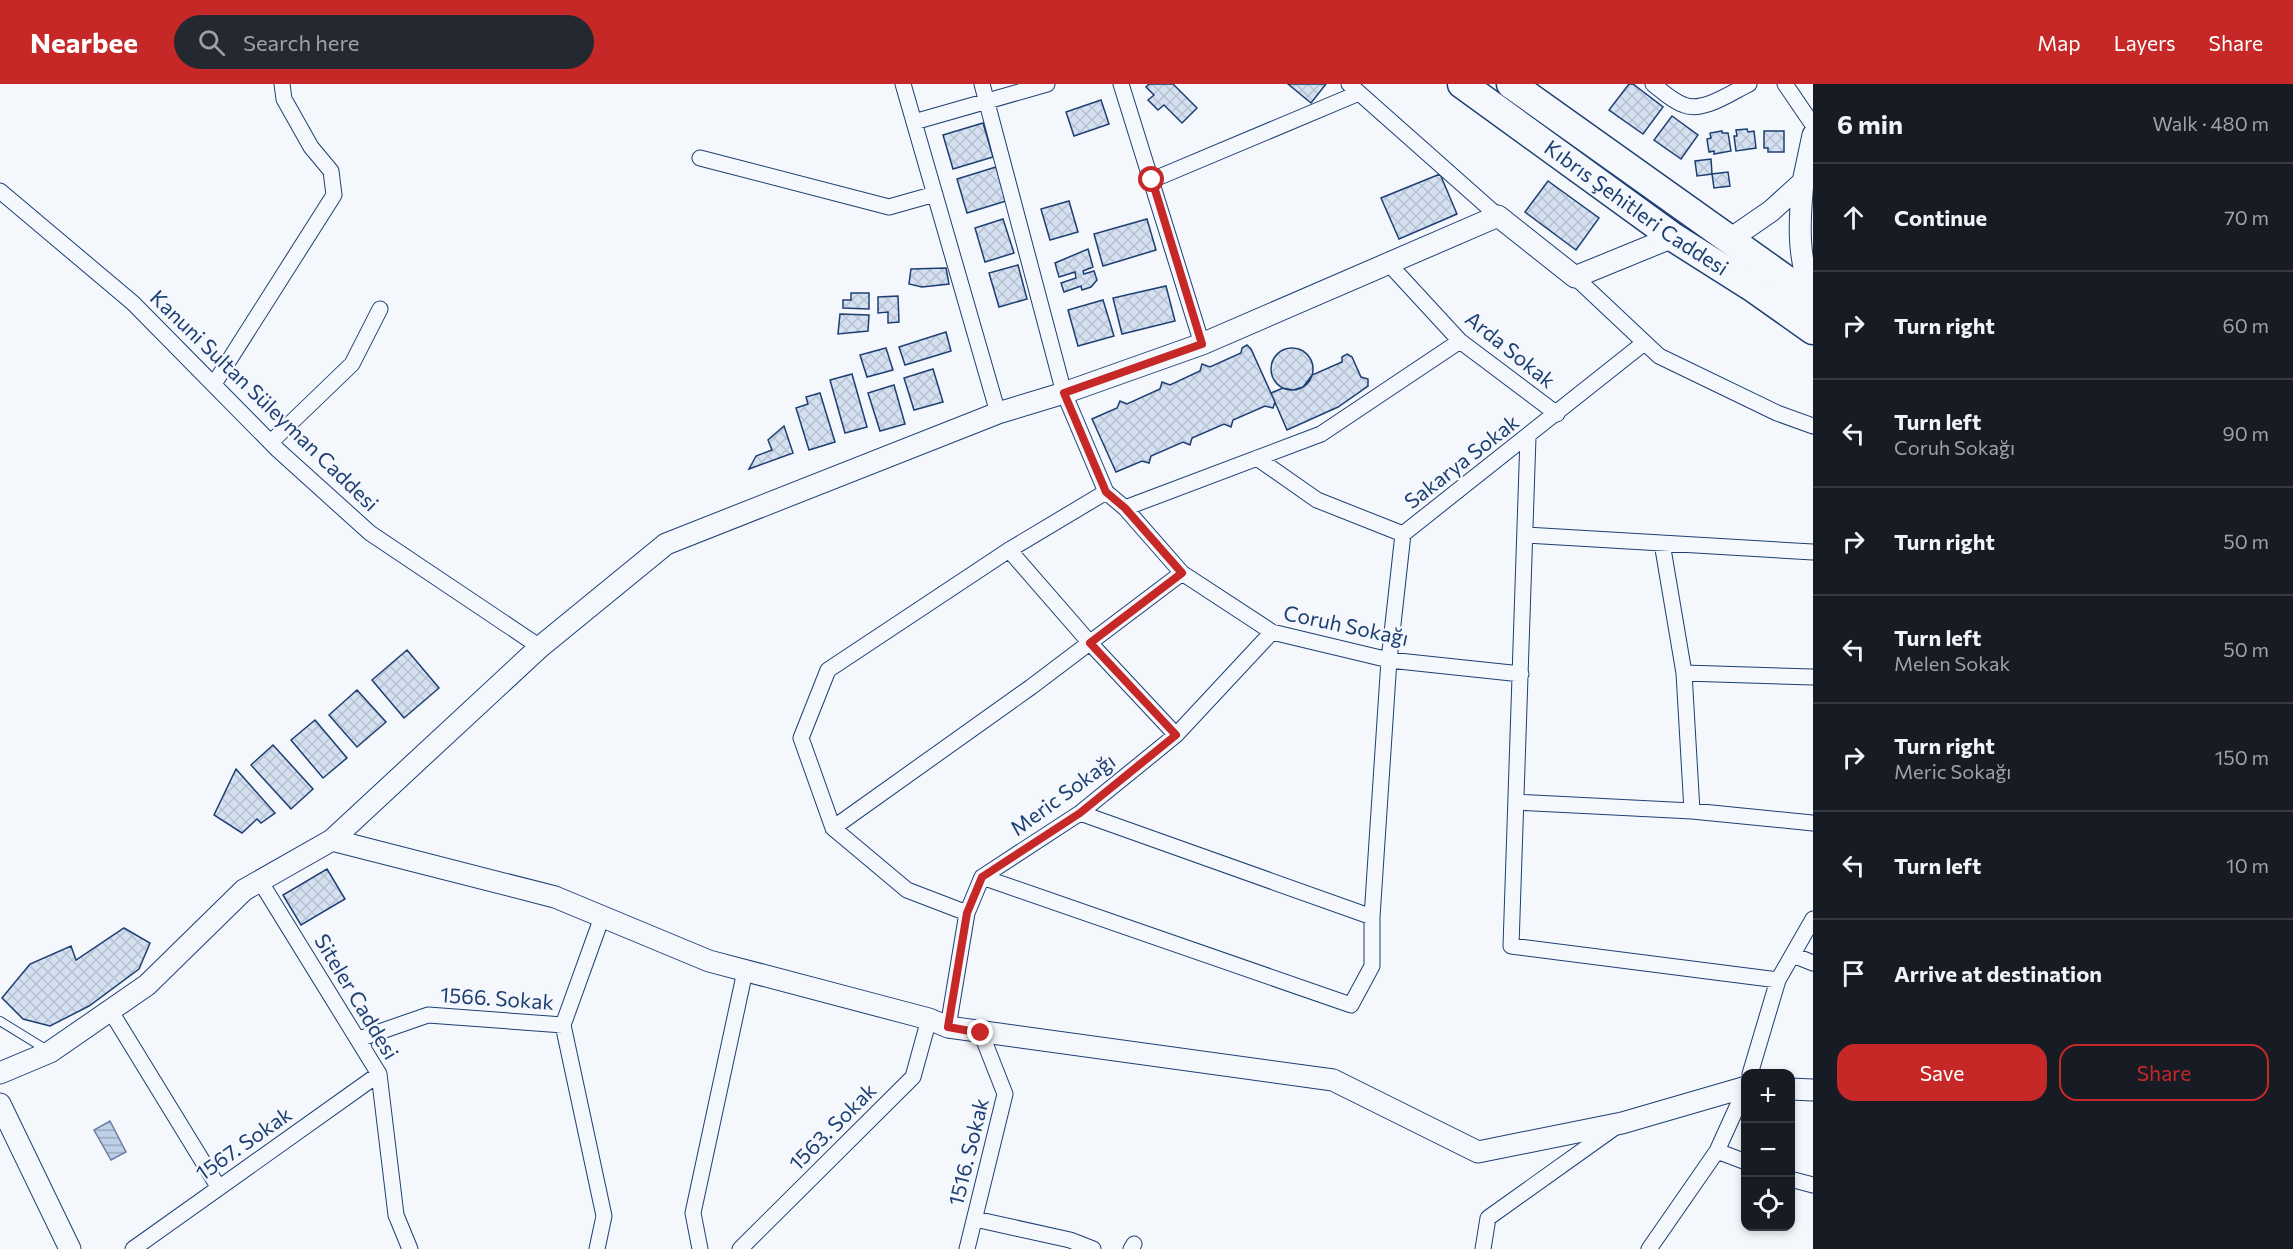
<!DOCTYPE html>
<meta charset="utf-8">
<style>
body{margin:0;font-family:Commissioner,sans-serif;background:#242831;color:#f1f3f6}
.controls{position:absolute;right:18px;bottom:18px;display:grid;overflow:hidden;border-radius:12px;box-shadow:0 3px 9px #0003}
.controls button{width:54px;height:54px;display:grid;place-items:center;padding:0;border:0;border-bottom:2px solid #363941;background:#171b24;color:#f1f3f6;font:30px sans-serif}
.stop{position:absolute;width:18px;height:18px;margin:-14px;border:4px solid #c62828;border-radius:50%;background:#fff}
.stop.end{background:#c62828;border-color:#fff;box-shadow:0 2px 6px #0008}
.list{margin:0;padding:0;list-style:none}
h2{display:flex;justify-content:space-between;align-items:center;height:78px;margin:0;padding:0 24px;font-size:26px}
h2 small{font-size:20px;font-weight:400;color:#9ea1a6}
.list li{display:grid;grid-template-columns:39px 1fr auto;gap:18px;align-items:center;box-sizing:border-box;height:108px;padding:0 24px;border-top:2px solid #363941}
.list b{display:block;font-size:22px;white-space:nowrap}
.list p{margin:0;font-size:20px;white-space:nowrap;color:#9ea1a6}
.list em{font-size:20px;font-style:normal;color:#9ea1a6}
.actions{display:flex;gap:12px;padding:18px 24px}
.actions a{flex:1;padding:14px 0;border:2px solid #c62828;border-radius:18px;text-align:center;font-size:21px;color:#c62828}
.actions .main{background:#c62828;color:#fff}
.icon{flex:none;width:33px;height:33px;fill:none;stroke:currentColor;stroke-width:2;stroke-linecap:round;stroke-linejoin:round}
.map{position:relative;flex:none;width:1813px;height:1165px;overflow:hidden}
header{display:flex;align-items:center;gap:36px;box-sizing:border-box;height:84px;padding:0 30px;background:#c62828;color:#fff}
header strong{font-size:28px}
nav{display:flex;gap:33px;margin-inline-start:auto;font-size:21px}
.search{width:420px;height:54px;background:#242831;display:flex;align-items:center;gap:15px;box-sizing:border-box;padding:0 21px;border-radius:33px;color:#9ea1a6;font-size:22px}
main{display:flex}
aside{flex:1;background:#171b24}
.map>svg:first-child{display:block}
.water{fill:url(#water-rules);stroke:#687fa3;stroke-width:1.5}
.building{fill:url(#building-cross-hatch);stroke:#1d3f73;stroke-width:1.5}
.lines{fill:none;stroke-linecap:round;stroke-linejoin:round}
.lane-casing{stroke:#1d3f73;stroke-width:10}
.street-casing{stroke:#1d3f73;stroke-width:17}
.secondary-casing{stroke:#1d3f73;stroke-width:23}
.highway-casing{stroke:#1d3f73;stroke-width:31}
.lane{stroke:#f4f7fb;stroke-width:8}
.street{stroke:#f4f7fb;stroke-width:15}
.secondary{stroke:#f4f7fb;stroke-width:21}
.highway{stroke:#f4f7fb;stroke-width:28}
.route{stroke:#c62828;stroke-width:8}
.labels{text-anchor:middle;stroke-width:4.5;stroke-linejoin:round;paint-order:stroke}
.street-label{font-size:21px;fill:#1d3f73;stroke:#f4f7fb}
</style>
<header>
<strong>Nearbee</strong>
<div class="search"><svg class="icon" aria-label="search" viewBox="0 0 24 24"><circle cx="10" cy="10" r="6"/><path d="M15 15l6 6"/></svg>Search here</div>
<nav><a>Map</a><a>Layers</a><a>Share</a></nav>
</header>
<main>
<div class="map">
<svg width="1813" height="1165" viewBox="0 0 1813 1165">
<defs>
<pattern id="water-rules" width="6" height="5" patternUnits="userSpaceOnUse" patternTransform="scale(1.5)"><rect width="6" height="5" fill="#bed0e5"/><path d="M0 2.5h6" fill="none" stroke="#9aaabe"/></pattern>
<pattern id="building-cross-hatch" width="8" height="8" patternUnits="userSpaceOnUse" patternTransform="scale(1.5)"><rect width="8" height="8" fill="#d5e0f0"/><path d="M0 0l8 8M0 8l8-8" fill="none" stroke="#b6c1d1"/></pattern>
</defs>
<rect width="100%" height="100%" fill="#f4f7fb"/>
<path class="water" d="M110,1037L126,1068L111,1076L94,1046Z"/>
<path class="building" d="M1149,0H1173L1197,24L1182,39L1164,21L1158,26L1148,16L1154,11L1146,3Z
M1288,0H1326L1311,19Z
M1629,0H1633L1663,23L1643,50L1609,26Z
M1101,16L1109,40L1074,52L1066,28Z
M1672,32L1698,51L1681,75L1654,56Z
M983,39L993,73L953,85L943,51Z
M1747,45L1748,48L1754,47L1756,64L1736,67L1734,52H1737L1736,46Z
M1722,47V49H1728L1731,67L1714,70V67L1709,68L1707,55L1711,54L1710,49Z
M1764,47H1784V68H1768V64H1764Z
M1711,75L1712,90L1697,92L1695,77Z
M996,83L1006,117L967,129L957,95Z
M1728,88L1730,102L1714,104L1712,90Z
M1440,90L1457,130L1399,155L1381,114Z
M1548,97L1599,134L1576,166L1525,128Z
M1069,117L1078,148L1050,156L1041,125Z
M1003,135L1014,169L985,178L975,144Z
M1147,135L1156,166L1103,182L1094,150Z
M1088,165L1093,183L1083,187L1084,190L1094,187L1097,196L1091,203L1082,206L1081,202L1064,208L1061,199L1076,194L1075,188L1059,193L1055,179Z
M1018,181L1027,215L999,223L989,189Z
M946,184L949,200L922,203L909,200L911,185Z
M1166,202L1175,237L1122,250L1113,214Z
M851,209H869V225L843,224V216H851Z
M898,212L899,238L888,239V228L878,229V213Z
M1103,216L1114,252L1078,262L1068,226Z
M840,230L869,231L868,247L838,250Z
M946,248L951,267L905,281L899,263Z
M1247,261L1251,265L1275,318L1273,324L1265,322L1233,336L1231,343L1224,340L1192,354L1190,361L1183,358L1151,372L1149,379L1142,377L1116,388L1092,335L1117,324L1120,317L1127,320L1160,305L1162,298L1170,301L1200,287L1202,280L1210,283L1241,269L1242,264Z
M1271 285a21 21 0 1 1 42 0a21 21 0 1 1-42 0Z
M886,264L893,286L867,293L860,271Z
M1347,270L1352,273L1361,293L1368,295V302L1338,323L1287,346L1271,309L1283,304L1293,306L1303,303L1312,291L1342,278V273Z
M933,285L943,318L914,326L904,294Z
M852,290L867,343L845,349L830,296Z
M894,301L905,340L880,347L868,309Z
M820,309L835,358L809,366L796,324L808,320L806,313Z
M784,342L793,369L749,385L756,372L772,366L768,356Z
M407,566L439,604L404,634L372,596Z
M357,606L386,638L357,663L329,631Z
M315,636L347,674L323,694L291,656Z
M273,661L313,705L291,725L251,681Z
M236,685L275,729L261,739L257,735L242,749L214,731Z
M327,785L345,815L301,841L283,811Z
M124,844L150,859L139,885L89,922L50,942L23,935L2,914L30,880L71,862L76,876Z"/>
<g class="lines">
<defs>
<path id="lane" d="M0,937L47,966"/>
<path id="street" d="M903,0L998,329
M982,0L1064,309L1106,408L1125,424L1182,489L1272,548L1389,576L1521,590
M1121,0L1202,260
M1349,0L1498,132
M1653,0C1662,7 1672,17 1684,21C1703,29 1732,8 1749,0
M1785,0L1813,41
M914,38L1047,0
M700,74L889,123L935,110
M1152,96L1359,9
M0,107L133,219L278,366L370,449L540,563
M1389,180L1460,257L1557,330
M1575,193L1659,272L1777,329L1813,342
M214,300L334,111L331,87L311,63L284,15L282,0
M1528,353L1511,862L1778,896
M271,358L352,280L380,225
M1257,374L1317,416L1403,450
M1125,424L1321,350L1460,257
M1526,451L1813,468
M1662,459L1684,589L1813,593
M1009,466L1090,559L1176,651
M1516,718L1692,727L1684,589
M1692,727L1813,739
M1080,729L1372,833
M833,744L1031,603L1182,489
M982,793L1351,921L1372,882V833L1389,576L1403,450L1644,259
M260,797L379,990L396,1131L410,1165
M967,829L907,806L833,744L801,654L828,586L1009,466L1106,408
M1793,871L1813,879
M110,926L219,1104
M948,943L967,829L982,793L1080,729L1176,651L1272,548
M364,964L359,955L428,931L563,941
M1750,990L1778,896L1813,835
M1717,1067L1746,1078
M1790,1095L1813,1101
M975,1135L1070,1156L1093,1165
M133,1165L379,990
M597,1165L604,1132L563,941L602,833
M700,1165L693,1129L745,887
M740,1165L913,993L929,935
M967,1165L1005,1010L981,949
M1131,1165L1134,1160
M1483,1165L1488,1134L1617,1042
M1649,1165L1717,1067L1746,1003"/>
<path id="secondary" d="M1803,98L1813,51
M1729,156L1771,127L1803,98C1799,138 1797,174 1813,213
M332,756L555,813L709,877L929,935L948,943L1333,996L1478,1068L1622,1039L1746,1003
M0,989L50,968L147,901L244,806L332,756L540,563L666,460L998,329L1064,309L1202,260L1498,132L1575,193L1673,153
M1790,1005L1813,1006
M0,1020L70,1165"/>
<g id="highway">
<path id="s1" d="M1462,0L1673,153L1755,205L1813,246"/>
<path d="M1511,0L1813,215"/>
</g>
</defs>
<use href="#lane" class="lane-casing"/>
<use href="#street" class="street-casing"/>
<use href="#secondary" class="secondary-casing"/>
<use href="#highway" class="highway-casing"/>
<use href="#lane" class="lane"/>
<use href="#street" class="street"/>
<use href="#secondary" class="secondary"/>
<use href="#highway" class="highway"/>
</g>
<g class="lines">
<path class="route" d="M981,949L948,943L967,829L982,793L1080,729L1176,651L1090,559L1182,489L1125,424L1106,408L1064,309L1202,260L1152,96"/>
</g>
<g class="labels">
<g class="street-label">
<text dy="7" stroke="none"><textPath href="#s1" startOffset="214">Kıbrıs Şehitleri Caddesi</textPath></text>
<text transform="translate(1510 266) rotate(39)" y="7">Arda Sokak</text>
<text transform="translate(264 317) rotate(44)" y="7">Kanuni Sultan Süleyman Caddesi</text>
<text transform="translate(1462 378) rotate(-38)" y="7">Sakarya Sokak</text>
<text transform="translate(1346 542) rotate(12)" y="7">Coruh Sokağı</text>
<text transform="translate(1063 711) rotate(-36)" y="7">Meric Sokağı</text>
<text transform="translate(356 913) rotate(59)" y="7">Siteler Caddesi</text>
<text transform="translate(497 915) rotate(4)" y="7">1566. Sokak</text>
<text transform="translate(833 1043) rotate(-45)" y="7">1563. Sokak</text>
<text transform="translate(244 1060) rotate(-35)" y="7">1567. Sokak</text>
<text transform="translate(969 1068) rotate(-76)" y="7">1516. Sokak</text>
</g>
</g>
</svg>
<div class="controls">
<button>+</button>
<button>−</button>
<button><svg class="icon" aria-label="locate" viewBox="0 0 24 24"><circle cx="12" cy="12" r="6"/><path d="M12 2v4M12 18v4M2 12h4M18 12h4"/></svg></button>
</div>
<div class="stop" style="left:1152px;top:96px"></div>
<div class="stop end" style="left:981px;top:949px"></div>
</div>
<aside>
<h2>6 min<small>Walk · 480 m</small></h2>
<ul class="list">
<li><svg class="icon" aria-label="ahead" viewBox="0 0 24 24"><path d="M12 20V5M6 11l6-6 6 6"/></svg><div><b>Continue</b></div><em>70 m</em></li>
<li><svg class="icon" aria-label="right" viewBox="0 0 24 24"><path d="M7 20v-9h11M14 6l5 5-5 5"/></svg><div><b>Turn right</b></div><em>60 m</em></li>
<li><svg class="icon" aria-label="left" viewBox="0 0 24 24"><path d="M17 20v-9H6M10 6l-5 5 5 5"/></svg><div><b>Turn left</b><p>Coruh Sokağı</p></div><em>90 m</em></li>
<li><svg class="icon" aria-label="right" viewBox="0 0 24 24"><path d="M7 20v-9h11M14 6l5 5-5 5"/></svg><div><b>Turn right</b></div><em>50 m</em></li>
<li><svg class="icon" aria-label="left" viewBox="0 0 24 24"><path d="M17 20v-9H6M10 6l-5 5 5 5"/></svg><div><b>Turn left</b><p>Melen Sokak</p></div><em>50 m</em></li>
<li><svg class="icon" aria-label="right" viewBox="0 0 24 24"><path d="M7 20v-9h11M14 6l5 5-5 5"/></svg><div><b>Turn right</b><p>Meric Sokağı</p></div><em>150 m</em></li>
<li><svg class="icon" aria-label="left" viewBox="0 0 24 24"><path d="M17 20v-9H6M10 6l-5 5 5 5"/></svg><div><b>Turn left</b></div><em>10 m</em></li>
<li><svg class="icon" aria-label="arrive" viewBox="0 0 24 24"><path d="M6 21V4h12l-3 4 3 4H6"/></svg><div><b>Arrive at destination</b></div></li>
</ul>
<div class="actions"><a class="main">Save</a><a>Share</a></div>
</aside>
</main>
